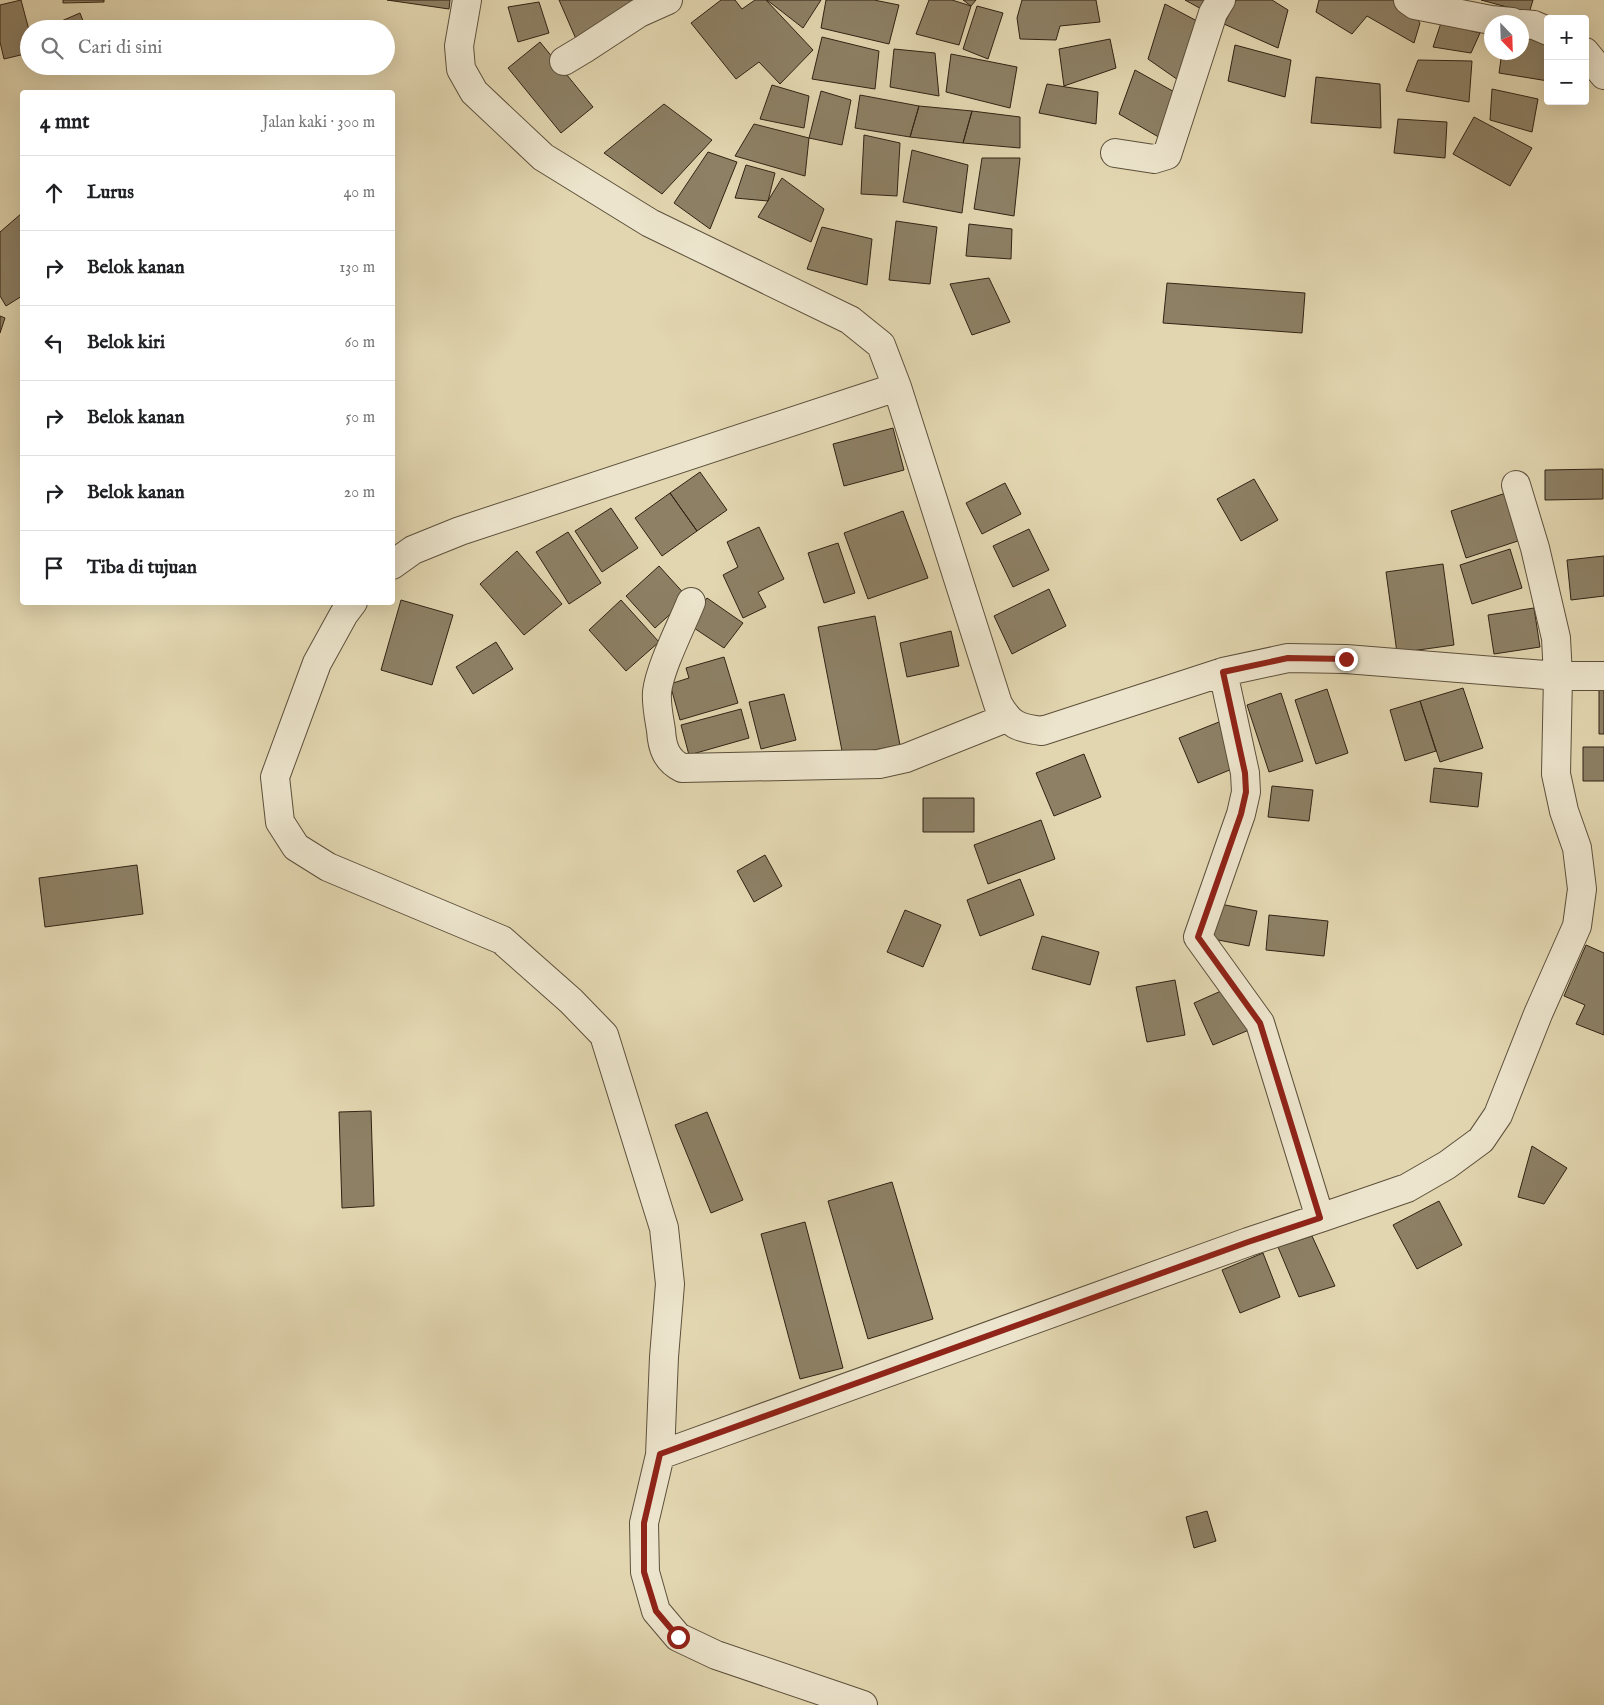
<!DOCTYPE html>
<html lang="id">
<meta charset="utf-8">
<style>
body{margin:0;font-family:"IM FELL English",serif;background:#f2f2f2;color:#202124}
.controls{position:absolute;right:15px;top:15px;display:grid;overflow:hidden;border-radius:5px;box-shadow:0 5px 20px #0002}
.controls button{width:45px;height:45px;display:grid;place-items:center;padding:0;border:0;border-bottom:1px solid #e0e0e0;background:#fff;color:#202124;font:25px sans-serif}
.compass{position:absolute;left:1484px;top:15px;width:45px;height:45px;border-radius:50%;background:#fff;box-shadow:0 5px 20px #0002;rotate:157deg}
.stop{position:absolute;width:15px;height:15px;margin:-11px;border:4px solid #8f2418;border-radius:50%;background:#fff}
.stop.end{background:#8f2418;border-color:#fff;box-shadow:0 1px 5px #0008}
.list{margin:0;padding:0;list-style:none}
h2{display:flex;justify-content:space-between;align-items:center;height:65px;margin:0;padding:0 20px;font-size:21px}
h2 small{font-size:16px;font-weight:400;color:#757577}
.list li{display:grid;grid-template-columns:32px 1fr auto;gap:15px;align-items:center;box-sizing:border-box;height:75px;padding:0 20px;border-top:1px solid #e0e0e0}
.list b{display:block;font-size:19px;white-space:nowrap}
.list em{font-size:16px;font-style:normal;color:#757577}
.icon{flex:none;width:28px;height:28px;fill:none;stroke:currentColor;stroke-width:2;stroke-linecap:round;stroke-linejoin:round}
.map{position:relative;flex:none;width:1604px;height:1705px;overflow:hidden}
.search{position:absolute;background:#fff;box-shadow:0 5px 20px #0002;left:20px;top:20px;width:375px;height:55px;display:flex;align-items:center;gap:12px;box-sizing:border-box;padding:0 18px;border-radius:28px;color:#757577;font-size:19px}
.panel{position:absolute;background:#fff;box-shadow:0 5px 20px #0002;left:20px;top:90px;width:375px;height:515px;border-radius:5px}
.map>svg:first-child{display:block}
.building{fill:#8d8065;stroke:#302314}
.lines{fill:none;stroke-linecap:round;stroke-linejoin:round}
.minor-casing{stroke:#5c503b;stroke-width:30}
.minor{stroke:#ece4cc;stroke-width:28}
.route{stroke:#8f2418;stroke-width:6}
</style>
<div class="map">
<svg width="1604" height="1705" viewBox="0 0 1604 1705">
<rect width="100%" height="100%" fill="#e2d6b0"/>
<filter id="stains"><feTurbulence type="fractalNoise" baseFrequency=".004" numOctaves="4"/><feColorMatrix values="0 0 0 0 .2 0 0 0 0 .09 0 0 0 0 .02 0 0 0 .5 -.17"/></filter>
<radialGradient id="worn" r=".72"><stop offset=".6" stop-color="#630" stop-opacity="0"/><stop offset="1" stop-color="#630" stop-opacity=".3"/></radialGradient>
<path class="building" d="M21,0L29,30V53L4,59L0,42V5Z
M63,0H104V2L63,3Z
M387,0H450L449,9Z
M559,0H633L639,13L576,39Z
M721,0H735L742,9L755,0H766L813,50L780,84L759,62L736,79L691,23Z
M767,0H821L803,28Z
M826,0H874L899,5L889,44L821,28Z
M929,0H952L971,6L959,45L916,34Z
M963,0H976L971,6Z
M1022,0H1096L1100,22L1060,26L1056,40L1020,39L1017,18Z
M1185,0H1211L1205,11Z
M1236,0H1272L1288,10L1278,48L1224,24Z
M1319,0H1396L1410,9L1420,23L1414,43L1367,16L1352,34L1316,12Z
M1481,0H1533L1529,13Z
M539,2L549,33L518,42L508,7Z
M1165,4L1197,21L1181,82L1148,59Z
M977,6L1003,13L988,59L963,49Z
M80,13L86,29H43Z
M1441,23L1480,33L1471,53L1433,47Z
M1522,35L1548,41V81L1499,73L1502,52H1522Z
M822,37L879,51L875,89L812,79Z
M1110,39L1116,68L1064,86L1059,49Z
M540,42L593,107L561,133L508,68Z
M1235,45L1291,60L1285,97L1228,81Z
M894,49L935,53L939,96L890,87Z
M951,54L1017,67L1010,108L946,92Z
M1418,60L1472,61L1469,102L1406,91Z
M1135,70L1178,94L1162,139L1119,114Z
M1316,77L1380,84L1381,128L1311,123Z
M1047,84L1098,92L1096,124L1039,113Z
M772,85L809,96L804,128L760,119Z
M1492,89L1538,99L1532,132L1490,120Z
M821,91L851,100L842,145L809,138Z
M860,95L919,106L910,137L855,128Z
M664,104L712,140L662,194L604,153Z
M919,106L972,111L963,143L910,137Z
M972,111L1020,117V148L963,143Z
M1474,117L1532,148L1510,186L1453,154Z
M1398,119L1447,122L1445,158L1394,153Z
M754,124L809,138L805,176L735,156Z
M864,135L900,143L897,196L861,194Z
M912,150L968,165L962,213L903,202Z
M708,152L737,162L710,229L674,203Z
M982,158H1020L1014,216L974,209Z
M746,165L775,173L768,201L735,198Z
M782,178L824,209L811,242L758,217Z
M22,213V296L6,306L0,296V232Z
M896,221L937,227L930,284L889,280Z
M969,224L1012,229L1011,259L966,256Z
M822,227L872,239L867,285L807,269Z
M989,278L1010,322L972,335L950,284Z
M1167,283L1305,293L1302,333L1163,323Z
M0,316L5,318L0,333Z
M893,428L904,470L844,486L833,444Z
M1603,469V499L1545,500V470Z
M700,472L727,510L697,531L670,493Z
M1254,479L1278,520L1241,541L1217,499Z
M1005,483L1021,514L982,534L966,503Z
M1509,492L1524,539L1466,558L1451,511Z
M670,493L697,531L662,556L635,518Z
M611,508L638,548L602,572L575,531Z
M903,511L928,578L868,599L844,533Z
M759,527L784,579L758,592L766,607L743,618L723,575L738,567L727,542Z
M1029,529L1049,570L1013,587L993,546Z
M568,532L601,583L569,604L536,552Z
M838,543L855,593L824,603L808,553Z
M1510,549L1522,588L1472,604L1460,565Z
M517,551L562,604L524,635L480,584Z
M1604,556V596L1571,600L1567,560Z
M1443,564L1454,645L1397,653L1386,572Z
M659,566L688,598L655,628L626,596Z
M1049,589L1066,626L1012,654L994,616Z
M707,598L743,623L724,648L688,624Z
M401,600L453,615L432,685L381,670Z
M621,600L659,642L626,671L589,630Z
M1534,608L1540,647L1494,654L1488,615Z
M875,616L900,745L843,756L818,627Z
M951,631L959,666L907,677L900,643Z
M496,642L513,669L473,694L456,667Z
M724,657L738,703L680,720L670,684L689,678L686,668Z
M1599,684H1604V734H1599Z
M1463,688L1483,748L1440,762L1420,701Z
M1327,689L1348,753L1316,764L1295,700Z
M1281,693L1303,761L1269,772L1247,705Z
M784,694L796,740L761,749L749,702Z
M1420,701L1436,751L1405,761L1390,710Z
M741,709L749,738L689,755L681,725Z
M1219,722L1237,767L1198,783L1179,738Z
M1583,747H1604V781H1583Z
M1084,754L1101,797L1054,816L1036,773Z
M1434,768L1482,773L1478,807L1430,802Z
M1272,786L1313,790L1309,821L1268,817Z
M923,798H974V832H923Z
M1041,820L1055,859L988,884L974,845Z
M765,855L782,886L754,902L737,871Z
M137,865L143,914L45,927L39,878Z
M1020,879L1034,915L980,936L967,900Z
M1220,904L1257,911L1249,946L1213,939Z
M905,910L941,925L923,967L887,952Z
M1269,915L1328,921L1324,956L1266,950Z
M1042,936L1099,952L1090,985L1032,969Z
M1586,945L1604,953V1035L1576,1024L1585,1005L1564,996Z
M1175,980L1185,1035L1147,1042L1136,987Z
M1230,987L1249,1030L1213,1045L1194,1003Z
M371,1111L374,1206L342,1208L339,1112Z
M707,1112L743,1200L711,1213L675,1125Z
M1532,1146L1567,1168L1544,1204L1518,1197Z
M892,1182L933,1319L868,1339L828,1201Z
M1439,1201L1462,1245L1417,1269L1393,1225Z
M805,1222L843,1368L800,1379L761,1234Z
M1312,1236L1335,1286L1299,1297L1278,1247Z
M1263,1253L1280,1297L1240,1313L1222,1270Z
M1207,1511L1216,1541L1194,1548L1186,1517Z"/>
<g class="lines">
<defs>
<path id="minor" d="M1408,0L1415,5L1491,20L1512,22
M1522,24L1534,25L1548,31
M1585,52L1604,75
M564,61L584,49L639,13L668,0
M1115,153L1154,159L1167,155L1213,13L1221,0
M897,387L998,704C1010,725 1018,728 1042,731L1223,672L1288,658L1346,659L1558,676H1604
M392,565L413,550L460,531L897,387L881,345L850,320L650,223L543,157L474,92L461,69L459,46L467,0
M353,602L344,614L317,663L275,777L280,822L296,847L328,867L502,940L571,1001L604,1035L664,1228L670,1284L664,1357L660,1455L644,1523L645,1572L656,1611L678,1637L716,1655L863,1705
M691,602C681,627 660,667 657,692C656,704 659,718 661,730C662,747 666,760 682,768L879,764L906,758L1006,718
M1320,1218L1407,1188L1447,1165L1481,1140L1498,1115L1538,1014L1577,926L1582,889L1577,848L1564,811L1556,774L1558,676L1556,638L1535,548L1516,485
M660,1455L1248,1242L1320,1218L1260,1023L1198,937L1241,814L1246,792L1245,773L1223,672"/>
</defs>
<use href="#minor" class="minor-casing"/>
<use href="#minor" class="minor"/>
</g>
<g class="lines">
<path class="route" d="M678,1637L656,1611L644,1572V1523L660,1454L1248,1242L1320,1218L1260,1023L1198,937L1241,814L1246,792L1245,773L1223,672L1288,658L1346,659"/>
</g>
<rect width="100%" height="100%" filter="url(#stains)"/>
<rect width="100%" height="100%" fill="url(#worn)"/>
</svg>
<div class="controls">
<button>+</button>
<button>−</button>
</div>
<svg class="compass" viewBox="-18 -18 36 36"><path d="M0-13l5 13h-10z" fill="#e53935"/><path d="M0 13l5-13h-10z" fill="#757577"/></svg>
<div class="stop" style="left:678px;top:1637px"></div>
<div class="stop end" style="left:1346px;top:659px"></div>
<div class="search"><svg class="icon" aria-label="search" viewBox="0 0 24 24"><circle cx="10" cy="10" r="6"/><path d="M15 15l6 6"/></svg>Cari di sini</div>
<section class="panel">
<h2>4 mnt<small>Jalan kaki · 300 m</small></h2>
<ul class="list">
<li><svg class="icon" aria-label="ahead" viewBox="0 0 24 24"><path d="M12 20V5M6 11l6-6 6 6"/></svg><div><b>Lurus</b></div><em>40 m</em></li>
<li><svg class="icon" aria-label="right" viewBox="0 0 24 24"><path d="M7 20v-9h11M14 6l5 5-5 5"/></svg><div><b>Belok kanan</b></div><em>130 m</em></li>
<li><svg class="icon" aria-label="left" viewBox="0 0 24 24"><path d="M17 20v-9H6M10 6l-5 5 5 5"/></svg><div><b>Belok kiri</b></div><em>60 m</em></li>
<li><svg class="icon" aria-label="right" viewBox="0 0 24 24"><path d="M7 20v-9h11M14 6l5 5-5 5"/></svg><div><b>Belok kanan</b></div><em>50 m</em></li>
<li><svg class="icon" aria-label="right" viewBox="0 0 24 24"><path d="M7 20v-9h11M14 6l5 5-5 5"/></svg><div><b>Belok kanan</b></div><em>20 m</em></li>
<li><svg class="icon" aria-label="arrive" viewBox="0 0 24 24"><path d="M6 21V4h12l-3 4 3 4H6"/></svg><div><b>Tiba di tujuan</b></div></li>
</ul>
</section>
</div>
